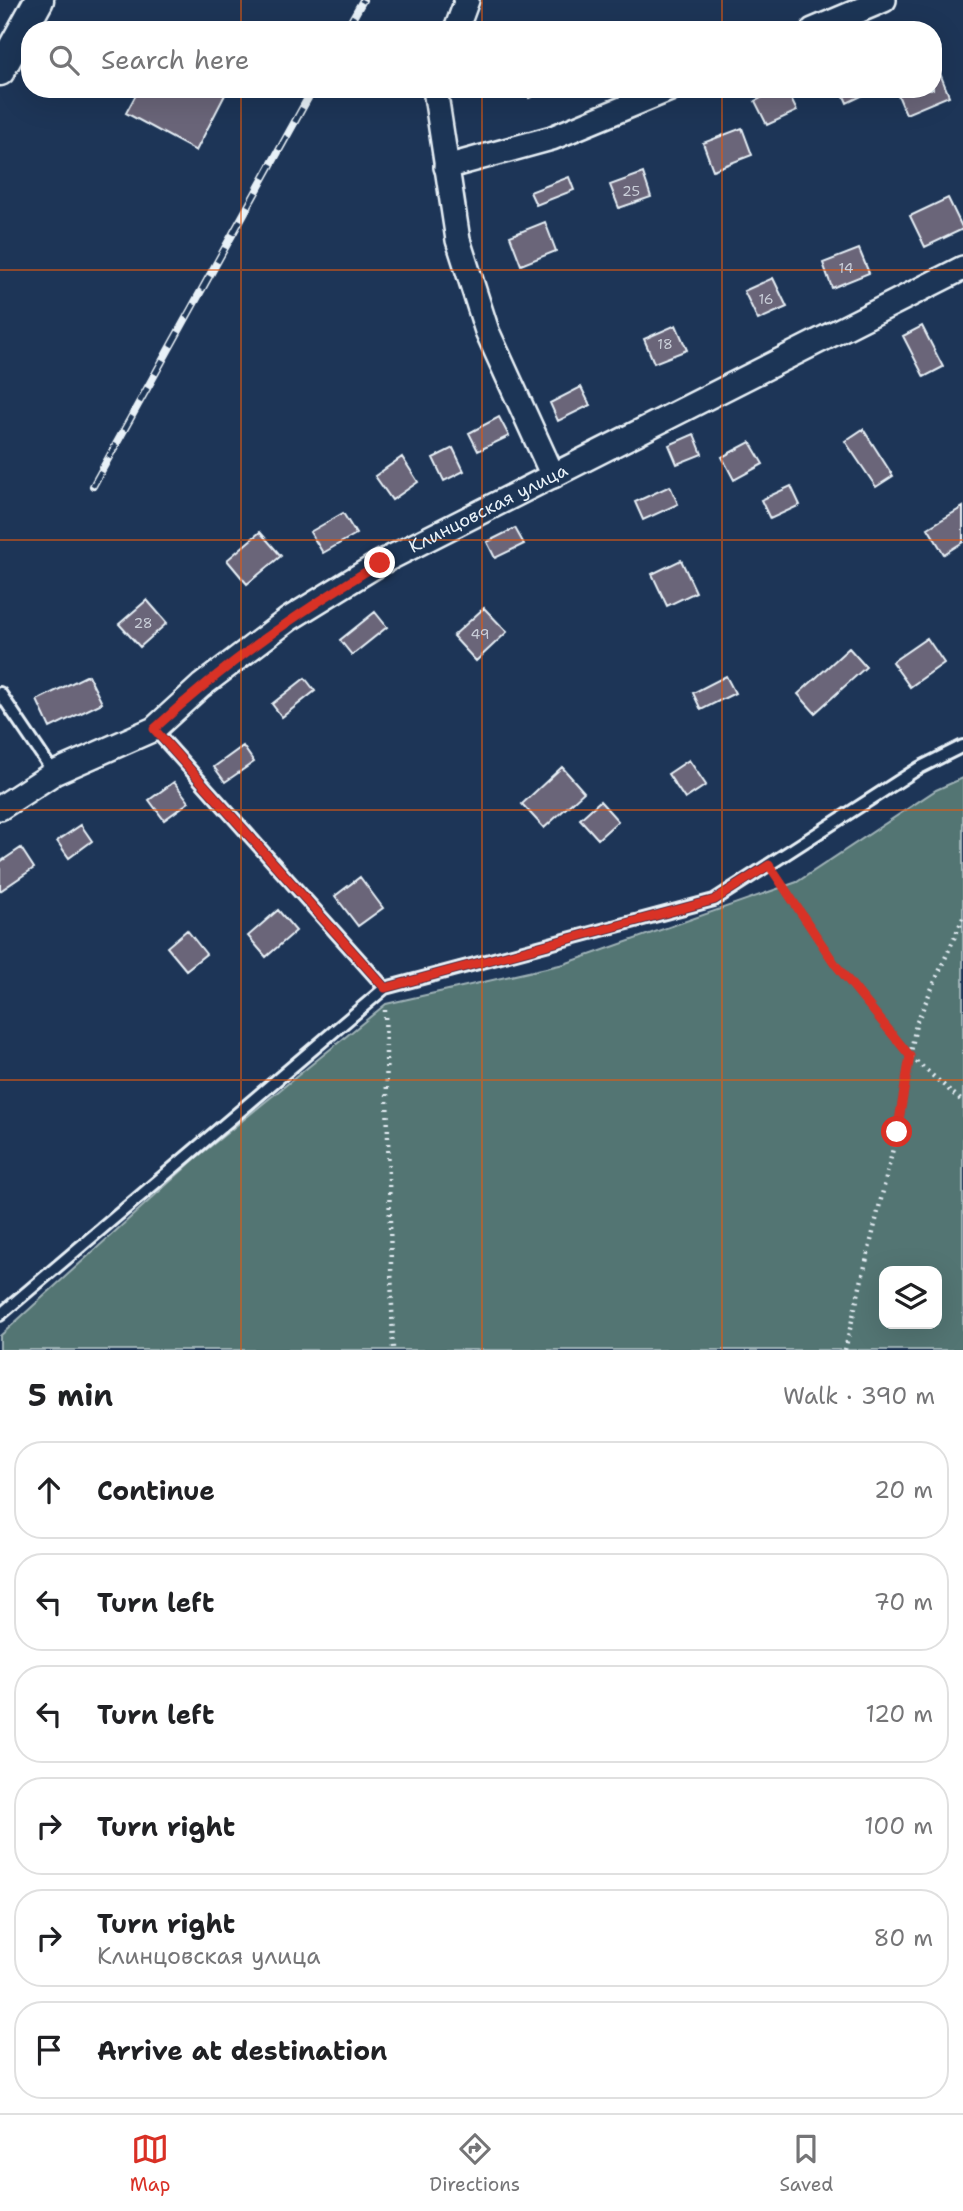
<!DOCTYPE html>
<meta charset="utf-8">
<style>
body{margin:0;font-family:"Shantell Sans",sans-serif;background:#f6f6f6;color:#202124}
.controls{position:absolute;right:21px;bottom:21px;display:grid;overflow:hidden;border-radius:14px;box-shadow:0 7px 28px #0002}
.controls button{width:63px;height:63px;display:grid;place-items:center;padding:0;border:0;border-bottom:2px solid #e0e0e0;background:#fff;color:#202124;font:35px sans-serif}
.stop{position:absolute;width:21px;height:21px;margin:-16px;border:5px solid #d93025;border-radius:50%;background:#fff}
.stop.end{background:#d93025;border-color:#fff;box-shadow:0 2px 7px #0008}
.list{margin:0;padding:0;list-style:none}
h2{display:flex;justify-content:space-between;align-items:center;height:91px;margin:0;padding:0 28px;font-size:30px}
h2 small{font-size:23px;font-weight:400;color:#757577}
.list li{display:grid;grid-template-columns:46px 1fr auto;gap:21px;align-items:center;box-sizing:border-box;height:98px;margin:0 14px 14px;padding:0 14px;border:2px solid #e0e0e0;border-radius:28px}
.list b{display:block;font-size:26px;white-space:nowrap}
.list p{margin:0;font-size:23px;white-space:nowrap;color:#757577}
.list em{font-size:23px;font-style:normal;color:#757577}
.icon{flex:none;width:38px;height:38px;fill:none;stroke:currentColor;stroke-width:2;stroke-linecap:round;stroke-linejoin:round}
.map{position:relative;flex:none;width:963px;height:1350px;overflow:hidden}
.search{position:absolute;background:#fff;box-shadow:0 7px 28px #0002;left:21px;right:21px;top:21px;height:77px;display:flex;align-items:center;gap:18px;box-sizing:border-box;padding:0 24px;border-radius:28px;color:#757577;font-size:26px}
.sheet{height:763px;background:#fff}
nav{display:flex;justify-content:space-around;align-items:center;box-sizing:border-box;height:98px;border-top:2px solid #e0e0e0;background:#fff;font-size:19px;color:#757577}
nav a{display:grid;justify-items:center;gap:4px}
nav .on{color:#d93025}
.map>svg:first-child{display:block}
.green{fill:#537473;stroke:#9eb2b6;stroke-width:2;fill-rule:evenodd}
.building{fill:#6b6579;stroke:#e8f1f8;stroke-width:2}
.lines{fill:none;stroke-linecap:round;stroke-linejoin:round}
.service-casing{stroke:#e8f1f8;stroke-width:16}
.minor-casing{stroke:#e8f1f8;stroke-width:28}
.tertiary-casing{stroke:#e8f1f8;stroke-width:33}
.path{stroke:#e8f1f8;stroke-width:4.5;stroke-dasharray:2 5;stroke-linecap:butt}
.service{stroke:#1d3557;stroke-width:10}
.minor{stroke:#1d3557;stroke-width:23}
.tertiary{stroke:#1d3557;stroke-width:28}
.rail-casing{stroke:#e8f1f8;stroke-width:8}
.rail{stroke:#1d3557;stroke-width:5;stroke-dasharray:16;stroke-linecap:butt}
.route{stroke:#d93025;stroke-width:9}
.grid{fill:none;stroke:#e8590c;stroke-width:2;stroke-opacity:0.55}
.labels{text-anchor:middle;stroke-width:7;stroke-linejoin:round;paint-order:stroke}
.number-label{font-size:14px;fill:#c9ced8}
.street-label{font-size:18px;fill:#e8f1f8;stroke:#1d3557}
</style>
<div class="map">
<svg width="963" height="1350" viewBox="0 0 963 1350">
<rect width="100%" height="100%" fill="#1d3557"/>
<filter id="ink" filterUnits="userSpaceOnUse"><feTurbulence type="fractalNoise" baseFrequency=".0143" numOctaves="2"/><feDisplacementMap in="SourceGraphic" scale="14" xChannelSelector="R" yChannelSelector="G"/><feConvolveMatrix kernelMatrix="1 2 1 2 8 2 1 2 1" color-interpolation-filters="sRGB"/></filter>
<g filter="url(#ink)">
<path class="green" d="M963,778V1350H0V1336L196,1158L386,1004L564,964L797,882L936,790ZM884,1271H937V1324H884Z"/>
<path class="building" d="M941,76L949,96L906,114L898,95L911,89H933V80Z
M139,89H228L196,151L126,113Z
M526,89H551L529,98Z
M779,89H786L797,111L767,125L755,101Z
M841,89H869L870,92L847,103Z
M742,128L752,155L713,170L703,143Z
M643,173L651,197L619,208L610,185Z
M569,177L574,190L536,205L530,192Z
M948,198L963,229L925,247L910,216Z
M545,222L556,251L521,265L510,236Z
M859,249L869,273L832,288L823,263Z
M773,278L787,307L758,320L744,291Z
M676,325L687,350L654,363L644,339Z
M922,326L943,367L924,377L903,336Z
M581,387L590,405L558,421L550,403Z
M499,417L509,436L478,451L469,433Z
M863,429L893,476L876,487L845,441Z
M694,434L702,454L677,464L669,445Z
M750,442L763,464L734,480L722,457Z
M453,448L464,471L444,481L433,458Z
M402,457L418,482L392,500L375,476Z
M670,486L678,504L643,520L635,502Z
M791,486L800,505L770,519L761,500Z
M963,507V542L944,554L928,528Z
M343,513L356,534L323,553L310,532Z
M515,528L524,544L495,558L487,542Z
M260,532L281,556L247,584L227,560Z
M681,560L696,592L667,606L652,574Z
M147,600L167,623L140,647L119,624Z
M484,608L507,632L476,661L453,636Z
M375,612L387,627L352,655L340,640Z
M927,638L944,663L910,687L892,662Z
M849,648L866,667L815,713L798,694Z
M88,675L102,703L50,728L37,700Z
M726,676L735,693L701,710L693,693Z
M305,678L315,691L282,717L272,704Z
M243,746L254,762L225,782L214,767Z
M689,760L706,785L685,799L668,774Z
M562,767L584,792L544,828L522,804Z
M174,782L189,802L164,820L149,800Z
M600,801L618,821L598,839L580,819Z
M81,825L92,841L69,858L57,841Z
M21,848L34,868L0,891V862Z
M360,877L383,908L358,926L335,896Z
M278,910L296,931L266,957L248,936Z
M187,930L206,954L186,970L167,947Z"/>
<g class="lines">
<defs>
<path id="service" d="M0,693L54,773
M154,729L385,988
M0,1315L385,988L714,900L919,768L963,746"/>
<g id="minor">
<path d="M456,30L467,0"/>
<path d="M813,30L884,0"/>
<path d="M435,89L458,240L487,331L553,476"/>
<path d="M446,167L552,138L670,89"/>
<path id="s1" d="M0,808L54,773L154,729L201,686L289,619L380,563L963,268"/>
</g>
<path id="tertiary" d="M0,71L39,0"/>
</defs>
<use href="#service" class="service-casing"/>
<use href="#minor" class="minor-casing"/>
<use href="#tertiary" class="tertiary-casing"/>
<path class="path" d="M777,878L835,964L910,1056L963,1102
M385,1010L393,1350
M845,1350L897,1132L916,1024L963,918"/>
<use href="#service" class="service"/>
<use href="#minor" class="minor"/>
<use href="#tertiary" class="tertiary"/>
<defs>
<path id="rail" d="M346,30L363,0
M93,486L313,89"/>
</defs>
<use href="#rail" class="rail-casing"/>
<use href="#rail" class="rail"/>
</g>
</g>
<g class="lines" filter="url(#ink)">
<path class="route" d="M380,563C296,614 227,662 154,729L385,988L714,900L769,865L835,964L910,1056L897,1132"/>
</g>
<path class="grid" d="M241,0V30M482,0V30M722,0V30M241,89V1350M482,89V1350M722,89V1350M0,270H963M0,540H963M0,810H963M0,1080H963"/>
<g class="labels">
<g class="number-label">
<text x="631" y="196">25</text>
<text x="846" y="273">14</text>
<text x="766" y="304">16</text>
<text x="665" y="349">18</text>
<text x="143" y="628">28</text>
<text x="480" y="639">49</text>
</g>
<g class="street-label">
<text dy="6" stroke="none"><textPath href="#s1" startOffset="576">Клинцовская улица</textPath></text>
</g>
</g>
</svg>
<div class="controls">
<button><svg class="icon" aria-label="layers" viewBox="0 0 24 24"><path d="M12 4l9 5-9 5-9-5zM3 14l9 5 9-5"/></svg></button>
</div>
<div class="stop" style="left:897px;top:1132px"></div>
<div class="stop end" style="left:380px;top:563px"></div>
<div class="search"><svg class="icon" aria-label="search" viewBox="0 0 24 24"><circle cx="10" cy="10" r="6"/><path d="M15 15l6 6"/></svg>Search here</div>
</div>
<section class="sheet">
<h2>5 min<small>Walk · 390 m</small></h2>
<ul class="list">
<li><svg class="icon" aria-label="ahead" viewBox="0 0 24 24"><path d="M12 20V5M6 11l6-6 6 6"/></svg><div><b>Continue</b></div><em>20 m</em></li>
<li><svg class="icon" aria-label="left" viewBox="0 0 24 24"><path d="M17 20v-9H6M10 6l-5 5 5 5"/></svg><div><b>Turn left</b></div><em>70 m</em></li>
<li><svg class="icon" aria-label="left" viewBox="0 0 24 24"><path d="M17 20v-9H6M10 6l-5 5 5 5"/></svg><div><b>Turn left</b></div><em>120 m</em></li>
<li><svg class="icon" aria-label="right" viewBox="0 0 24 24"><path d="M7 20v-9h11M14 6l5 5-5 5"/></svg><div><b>Turn right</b></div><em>100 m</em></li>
<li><svg class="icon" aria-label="right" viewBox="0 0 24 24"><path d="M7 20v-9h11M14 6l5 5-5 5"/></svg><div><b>Turn right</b><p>Клинцовская улица</p></div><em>80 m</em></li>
<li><svg class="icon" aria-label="arrive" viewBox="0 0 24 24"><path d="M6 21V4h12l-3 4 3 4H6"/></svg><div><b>Arrive at destination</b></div></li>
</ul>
</section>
<nav>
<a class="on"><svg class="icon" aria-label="map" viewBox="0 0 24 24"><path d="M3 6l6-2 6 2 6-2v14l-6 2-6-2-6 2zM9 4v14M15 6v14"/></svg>Map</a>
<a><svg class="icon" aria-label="directions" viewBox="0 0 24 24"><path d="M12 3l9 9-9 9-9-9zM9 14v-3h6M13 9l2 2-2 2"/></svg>Directions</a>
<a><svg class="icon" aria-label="saved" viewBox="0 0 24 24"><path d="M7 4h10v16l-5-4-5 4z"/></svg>Saved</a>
</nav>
